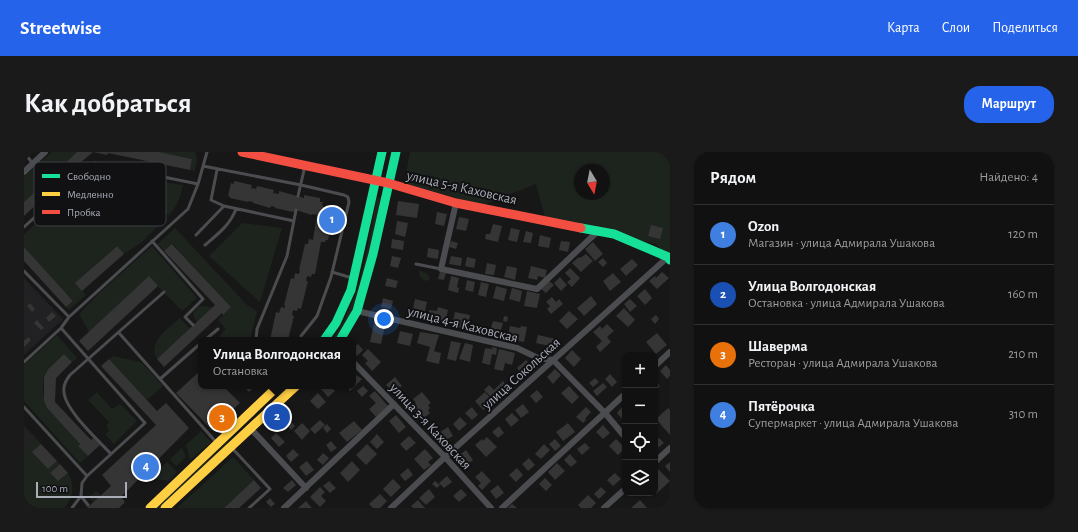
<!DOCTYPE html>
<html lang="ru">
<meta charset="utf-8">
<style>
body{margin:0;font-family:"Alegreya Sans",sans-serif;background:#1a1a1a;color:#f1f3f6}
.controls{position:absolute;right:12px;bottom:12px;display:grid;overflow:hidden;border-radius:8px;box-shadow:0 1px 3px #0004}
.controls button{width:36px;height:36px;display:grid;place-items:center;padding:0;border:0;border-bottom:1px solid #303131;background:#111;color:#f1f3f6;font:20px sans-serif}
.compass{position:absolute;left:550px;top:12px;width:36px;height:36px;border-radius:50%;background:#111;box-shadow:0 1px 3px #0004;rotate:170deg}
.scale{position:absolute;left:12px;bottom:10px;width:91px;box-sizing:border-box;padding-left:4px;border:2px solid #a8adb8;border-top:0;font-size:11px;line-height:14px;white-space:nowrap;color:#a8adb8;-webkit-text-stroke:3px #111113;paint-order:stroke}
.you{position:absolute;left:360px;top:167px;width:14px;height:14px;margin:-10px;border:3px solid #fff;border-radius:50%;background:#1a73e8;box-shadow:0 0 0 6px #1a73e833}
.badge{display:grid;place-items:center;width:26px;height:26px;border-radius:50%;background:#2563eb;color:#fff;font-size:13px;font-weight:700}
.pin{position:absolute;translate:-50% -50%;border:2px solid #fff;box-shadow:0 1px 4px #0006}
.popup{position:absolute;left:174px;top:185px;width:158px;height:52px;box-sizing:border-box;display:grid;place-content:center;border-radius:8px;background:#111;filter:drop-shadow(0 1px 3px #0005);font-size:13px;white-space:nowrap;color:#9c9d9f}
.popup b{font-size:15px;color:#f1f3f6}
.popup::after{content:'';position:absolute;left:50%;top:100%;margin-left:-8px;border:8px solid transparent;border-top-color:#111}
.list{margin:0;padding:0;list-style:none}
h2{display:flex;justify-content:space-between;align-items:center;height:52px;margin:0;padding:0 16px;font-size:17px}
h2 small{font-size:13px;font-weight:400;color:#9c9d9f}
.list li{display:grid;grid-template-columns:26px 1fr auto;gap:12px;align-items:center;box-sizing:border-box;height:60px;padding:0 16px;border-top:1px solid #303131}
.list b{display:block;font-size:15px;white-space:nowrap}
.list p{margin:0;font-size:13px;white-space:nowrap;color:#9c9d9f}
.list em{font-size:13px;font-style:normal;color:#9c9d9f}
.icon{flex:none;width:22px;height:22px;fill:none;stroke:currentColor;stroke-width:2;stroke-linecap:round;stroke-linejoin:round}
.map{position:relative;flex:none;width:646px;height:356px;overflow:hidden;border-radius:16px}
header{display:flex;align-items:center;gap:24px;box-sizing:border-box;height:56px;padding:0 20px;background:#2563eb;color:#fff}
header strong{font-size:19px}
nav{display:flex;gap:22px;margin-inline-start:auto;font-size:14px}
.intro{display:flex;align-items:center;justify-content:space-between;box-sizing:border-box;height:96px;padding:0 24px}
h1{margin:0;font-size:28px}
.button{padding:10px 18px;border-radius:16px;background:#2563eb;color:#fff;font-size:14px;font-weight:700}
main{display:flex;gap:24px;padding:0 24px}
aside{flex:1;background:#111;border-radius:16px;box-shadow:0 1px 3px #0004}
.map>svg:first-child{display:block}
.built{fill:#212123}
.green{fill:#1d241e;fill-rule:evenodd}
.building{fill:#353536}
.lines{fill:none;stroke-linecap:round;stroke-linejoin:round}
.lane{stroke:#4b4c50;stroke-width:3}
.street{stroke:#4b4c50;stroke-width:6}
.fast{stroke:#16e098;stroke-width:9}
.slow{stroke:#ffcf43;stroke-width:9}
.jam{stroke:#f24e42;stroke-width:9}
.labels{text-anchor:middle;stroke-width:4;stroke-linejoin:round;paint-order:stroke}
.street-label{font-size:14px;fill:#a8adb8;stroke:#111113}
.key{fill:#111113;stroke:#3e4045;stroke-width:1}
.key-label{font-size:11px;fill:#a8adb8}
</style>
<header>
<strong>Streetwise</strong>
<nav><a>Карта</a><a>Слои</a><a>Поделиться</a></nav>
</header>
<div class="intro"><h1>Как добраться</h1><a class="button">Маршрут</a></div>
<main>
<div class="map">
<svg width="646" height="356" viewBox="0 0 646 356">
<rect width="100%" height="100%" fill="#171717"/>
<path class="built" d="M0,126L39,167L0,203Z
M0,274L12,286L0,298Z"/>
<path class="green" d="M28,0H53L0,50V25Z
M135,0H171L173,6L171,19L166,18L168,7Z
M386,0H646V106L632,92L521,66L512,32L459,53L380,32ZM556,18H580V42H556Z
M76,20L159,33C156,45 154,53 145,63L136,58L135,61L142,66L118,90L100,102L92,94L52,131L62,143L45,158L42,155L49,149L0,95V82L65,25Z
M353,45L358,46C347,95 341,147 311,188H308C338,146 343,94 353,45Z
M218,71L258,76L236,150L185,104Z
M151,76L224,154L233,159L226,188H192L202,177L194,168L207,155L149,92L140,99L134,92Z
M128,94L173,146L158,159L125,125L65,180L55,162L75,141Z
M395,118L404,122L406,127L402,129C396,126 395,124 395,118Z
M175,154L189,155L173,170L170,165L169,161Z
M156,166L166,177L133,207C123,190 145,176 156,166Z
M33,183L53,206L48,210L40,202C35,207 27,212 23,218C17,228 18,246 23,256L56,292L54,294L64,304L56,311L0,249V213Z
M89,204L117,210L139,234L123,248L85,207Z
M73,240L88,257L96,252L113,269L90,292L81,282L85,279L82,274L85,270L64,248Z
M177,279L187,290L166,308L162,293Z
M12,286L17,292L9,301L24,317L33,309L36,312L26,321L34,329L44,321C51,333 50,346 40,356H0V298Z
M203,290L205,292L136,356H132Z
M158,296L162,305L152,314L146,307Z
M209,305L230,328L200,356H153Z
M143,310L153,320L145,329L131,327L128,324Z
M72,339L77,343L69,350L65,345Z"/>
<path class="building" d="M53,0H135L168,7L166,18L84,1L83,3L69,0L57,10L0,64V50Z
M210,29L228,33L227,36L232,37L233,34L250,38L249,41L255,42V39L280,46V43L296,46V50H299L298,53L306,62H307V65L309,66L304,88H302L301,90H297L291,122H288L287,125L283,124L282,129H284L277,157L274,156L273,159L269,158L268,163L270,164L264,188H246L252,160L255,161L257,155L261,156V153H260L267,126L270,127L271,121L275,122L276,118H275L281,92H284L285,87L289,88L293,63L289,62L288,63L272,58L269,60L251,56V55L247,54L246,56L229,51V50L225,49L224,50L206,46V45L204,44L207,31L210,32Z
M374,49L395,52L393,66L372,63Z
M413,60L423,62L420,74L411,72Z
M435,65L445,67L442,79L432,77Z
M373,69L384,71L381,85L371,82Z
M469,72L478,74L474,90L461,87L462,82H466Z
M627,73L639,76L636,87L624,84Z
M487,76L496,78L493,90L484,88Z
M502,79L509,81L507,91L499,90Z
M516,83L527,86L525,96L514,94Z
M368,87L380,89L379,98L367,96Z
M427,89L434,91L432,97L425,95Z
M537,89L546,90L544,100L535,98Z
M569,90L579,102L571,109L561,97Z
M148,92L207,155L199,163L198,161L140,215L133,207L191,153L140,99Z
M93,94L100,102L58,139L51,131Z
M0,95L49,149L42,155L0,109Z
M404,96L415,98L414,107L403,105Z
M562,102L569,109L557,120L548,111L555,105L556,106Z
M368,104L377,106L374,116L366,114Z
M427,104L438,106L437,114L425,112Z
M443,105L452,107L450,116L441,114Z
M579,106L583,111L579,115L574,110Z
M608,107L614,113L602,124L596,117Z
M463,111L472,113L470,123L461,122Z
M483,114L493,116L491,128L480,125Z
M507,114L523,118L521,126L514,124L513,128L504,126Z
M546,116L556,126L548,135L543,130L547,127L541,121Z
M416,120L422,121L420,128L414,127Z
M638,120L645,126L633,137L625,129L631,124L632,126Z
M589,121L597,130L586,139L579,129Z
M125,124L134,134L64,199L55,189Z
M427,124L435,126L433,135L435,136L434,141L424,138Z
M536,125L543,133L537,139L530,131Z
M363,126L374,129L372,136L361,134Z
M443,128L451,130L449,140L441,138Z
M525,129L530,133L522,141L517,137Z
M457,130L465,132L462,145L454,143Z
M472,134L483,137L480,149L469,146Z
M488,136L498,139L496,150L485,147Z
M621,137L628,146L621,153L613,144Z
M503,139L516,142L513,156L500,154Z
M567,144L573,152L560,164L553,156Z
M528,145L532,150L535,147L539,152L527,162L523,157L526,154L522,150Z
M359,146L369,149L367,157L357,155Z
M391,147L403,150L399,168L394,167V163L388,162Z
M606,147L613,154L606,160L600,152Z
M6,151L11,157L8,160L3,154Z
M414,155L424,158L421,170L412,168L411,171L403,169L405,158L413,159Z
M600,156L611,168L604,175L592,164Z
M545,159L554,167L543,177L535,169Z
M28,160L32,164L25,170L22,166Z
M431,160L446,163L444,175L438,173L437,176L428,174Z
M632,163L635,167L631,172L627,167Z
M480,164L484,165L483,170L479,169Z
M13,168L20,176L17,178L10,171Z
M469,169L479,171L476,181L466,179Z
M350,172L361,174L357,192L346,190Z
M583,172L590,179L583,185L587,190L576,200L572,195L578,189L569,180L576,174L578,177Z
M486,174L496,176L497,174L503,175L500,190L494,189L495,187L484,184Z
M376,179L389,182L386,194L373,191Z
M396,180L415,183L410,199L417,201L415,212L402,209L406,195L393,191Z
M633,181L643,193L632,202L622,190Z
M514,183L532,187L530,195L512,191Z
M4,185L7,188L0,195V189Z
M427,189L437,191L432,209L423,207Z
M441,191L449,193L446,210L435,207Z
M334,192L339,198L333,204L329,200V196Z
M468,195L473,196L472,203L468,202L466,213L458,211L461,196L468,197Z
M344,197L357,210L348,219L341,211L344,209L338,203Z
M475,197L491,201L488,213L481,211L479,219L470,217Z
M548,198L557,207L550,215L541,206Z
M40,202L48,210L32,226L31,250L67,288L69,286L76,293L64,304L54,294L56,292L23,256L20,249V225L24,217Z
M85,207L133,259L142,251L165,276L97,345L101,350L95,356H63L87,334L78,323L132,273L77,214Z
M502,208L509,217L500,225L493,216Z
M642,213L646,218V224L643,227L636,219Z
M531,217L537,223L529,232L523,225Z
M177,218V234H199L216,251L208,258L206,255L198,263L201,266L188,278L152,241Z
M329,221L338,227L326,239L322,234H329Z
M586,222L593,230L588,235L581,227Z
M371,225L378,234L370,241L362,233Z
M571,226L575,230L569,235L565,231Z
M631,228L636,234L631,239Z
M479,229L485,236L476,244L473,241L468,246L460,238L465,233L470,238Z
M579,231L583,235L573,244L569,239Z
M219,234H231L225,240Z
M300,234H306L311,239L304,245L297,237Z
M339,234L344,239L338,245L333,239Z
M545,234L555,245L548,252L537,241Z
M513,238L519,245L512,251L506,244Z
M351,239L364,254L352,265L345,257L352,251L345,244Z
M398,240L407,251L404,253L406,256L404,258L406,261L397,268L387,255L392,251L389,247Z
M461,240L469,249L459,258L451,249Z
M294,241L302,250L294,257L286,249Z
M499,252L505,260L497,266L491,258Z
M599,254L601,256V266L599,268L593,261Z
M448,255L454,263L448,268L441,261Z
M562,255L567,260L561,267L562,268L559,271L552,265Z
M644,256L646,258V283L632,267Z
M488,261L495,268L487,275L481,267Z
M372,263L382,275L375,281L365,269Z
M436,265L443,272L435,279L429,272Z
M264,266L271,274L267,278L260,270Z
M296,268L301,273L291,282L286,277Z
M330,269L338,278L323,290L315,281Z
M278,271L286,279L278,288L270,279Z
M544,271L551,280L539,289L532,280Z
M303,272L307,277L303,281L299,276Z
M579,273L586,281L579,287L572,280Z
M475,274L480,281L474,286L468,280Z
M424,275L429,284L418,290L413,282Z
M252,281L261,290L255,295L247,286Z
M353,282L360,290L353,297L346,290Z
M385,284L392,291L382,299L376,292Z
M463,285L473,295L462,305L451,293L458,287L459,289Z
M635,286L640,291L631,298V289Z
M531,287L537,294L531,299L525,292Z
M592,287L601,296L594,303L585,294Z
M307,289L313,296L307,300L302,293Z
M561,291L566,296L558,303L553,297Z
M17,292L33,309L24,317L8,300Z
M343,292L353,302L342,313L332,303Z
M520,292L526,298L517,307L511,302Z
M269,297L275,303L267,310L262,304Z
M401,297L409,306L404,310L407,313L400,318L390,307Z
M442,298L449,308L441,314L434,304Z
M299,301L305,306L299,313L293,308Z
M546,302L553,310L547,315L540,308Z
M505,306L511,313L504,319L498,312Z
M283,309L290,318L282,324L275,315Z
M328,309L336,318L324,330L316,321Z
M646,310V320L641,314Z
M533,311L541,319L531,328L524,320Z
M36,312L44,321L34,329L26,321Z
M384,316L389,323L381,329L376,323Z
M493,316L499,323L492,330L485,323Z
M634,317L646,329L632,342L631,341V319Z
M458,319L467,329L458,338L454,334L457,331L451,325Z
M591,321L597,327L589,334L583,328Z
M423,324L428,330L420,336L415,331Z
M521,326L528,333L522,339L515,332Z
M369,327L377,335L367,345L359,337Z
M230,328L237,336L215,356H200Z
M268,328L272,333L264,340L259,336Z
M305,329L312,336L306,341L299,334Z
M411,329L416,333L413,336L408,332Z
M474,333L480,341L472,347L466,339Z
M296,335L301,340L297,344L302,349L296,355L286,345Z
M577,335L582,340L575,347L570,342Z
M405,337L411,345L402,353L395,346Z
M437,337L443,343L435,350L429,344Z
M356,342L363,349L356,356H349L345,352Z
M564,343L572,351L567,356H557L554,353Z
M246,346L251,352L247,355L242,350Z
M394,348L401,356H389L387,354Z
M616,348L623,356H607Z
M282,349L288,356H274Z
M488,352L493,356H484Z"/>
<g class="lines">
<path class="lane" d="M7,0L3,4L9,12
M179,14L277,33L320,43L324,45L325,50L307,125L293,164L277,184
M193,18L187,48L200,54L270,69
M274,44L281,14
M0,75L71,11L174,32
M172,83L200,54
M128,89L179,147L161,165L169,173
M181,93C194,82 206,73 212,57
M392,112L417,117
M0,119L45,165
M308,120L328,126
M37,176L121,271L63,324
M95,181L192,290
M181,188L194,177
M232,188L233,177L263,104L272,58
M0,210L37,176L45,165L164,57L174,32L183,0
M136,227L177,191
M0,255L63,324L58,331L57,344L48,356
M208,296L246,337L225,356
M87,302C74,288 41,258 40,240C39,233 42,228 46,223L140,140
M57,344L64,353"/>
<path class="street" d="M0,20L21,0
M432,51L417,117L513,137L574,79
M333,159L493,196L514,206L529,208L581,261L601,285
M329,210L421,305L467,356
M631,214L646,200
M227,277L282,336
M631,310L646,296
M260,356L370,252
M367,356L421,305L644,105
M478,356L601,242
M580,356L601,337"/>
<path class="fast" d="M557,76L590,82L644,105L646,108
M300,188L312,171L327,138L358,0
M316,188L333,159L349,102L372,0"/>
<path class="slow" d="M126,356L254,234
M141,356L272,234"/>
<path class="jam" d="M218,0L364,31L432,51L557,76"/>
</g>
<g class="labels">
<g class="street-label">
<text transform="translate(438 35) rotate(13)" y="5">улица 5-я Каховская</text>
<text transform="translate(439 172) rotate(14)" y="5">улица 4-я Каховская</text>
<text transform="translate(497 221) rotate(-42)" y="5">улица Сокольская</text>
<text transform="translate(407 274) rotate(47)" y="5">улица 3-я Каховская</text>
</g>
</g>
<rect x="10" y="10" width="132" height="64" rx="6" class="key"/>
<rect x="18" y="22" width="18" height="4" fill="#16e098"/>
<rect x="18" y="40" width="18" height="4" fill="#ffcf43"/>
<rect x="18" y="58" width="18" height="4" fill="#f24e42"/>
<g class="key-label">
<text x="43" y="28">Свободно</text>
<text x="43" y="46">Медленно</text>
<text x="43" y="64">Пробка</text>
</g>
</svg>
<div class="controls">
<button>+</button>
<button>−</button>
<button><svg class="icon" aria-label="locate" viewBox="0 0 24 24"><circle cx="12" cy="12" r="6"/><path d="M12 2v4M12 18v4M2 12h4M18 12h4"/></svg></button>
<button><svg class="icon" aria-label="layers" viewBox="0 0 24 24"><path d="M12 4l9 5-9 5-9-5zM3 14l9 5 9-5"/></svg></button>
</div>
<svg class="compass" viewBox="-18 -18 36 36"><path d="M0-13l5 13h-10z" fill="#e53935"/><path d="M0 13l5-13h-10z" fill="#9c9d9f"/></svg>
<div class="scale">100 m</div>
<div class="you"></div>
<div class="pin badge" style="left:308px;top:68px;background:#3f7fe0">1</div>
<div class="pin badge" style="left:253px;top:265px;background:#1a4fb4">2</div>
<div class="popup"><b>Улица Волгодонская</b>Остановка</div>
<div class="pin badge" style="left:198px;top:266px;background:#e8710a">3</div>
<div class="pin badge" style="left:122px;top:315px;background:#3f7fe0">4</div>
</div>
<aside>
<h2>Рядом<small>Найдено: 4</small></h2>
<ul class="list">
<li><span class="badge" style="background:#3f7fe0">1</span><div><b>Ozon</b><p>Магазин · улица Адмирала Ушакова</p></div><em>120 m</em></li>
<li><span class="badge" style="background:#1a4fb4">2</span><div><b>Улица Волгодонская</b><p>Остановка · улица Адмирала Ушакова</p></div><em>160 m</em></li>
<li><span class="badge" style="background:#e8710a">3</span><div><b>Шаверма</b><p>Ресторан · улица Адмирала Ушакова</p></div><em>210 m</em></li>
<li><span class="badge" style="background:#3f7fe0">4</span><div><b>Пятёрочка</b><p>Супермаркет · улица Адмирала Ушакова</p></div><em>310 m</em></li>
</ul>
</aside>
</main>
